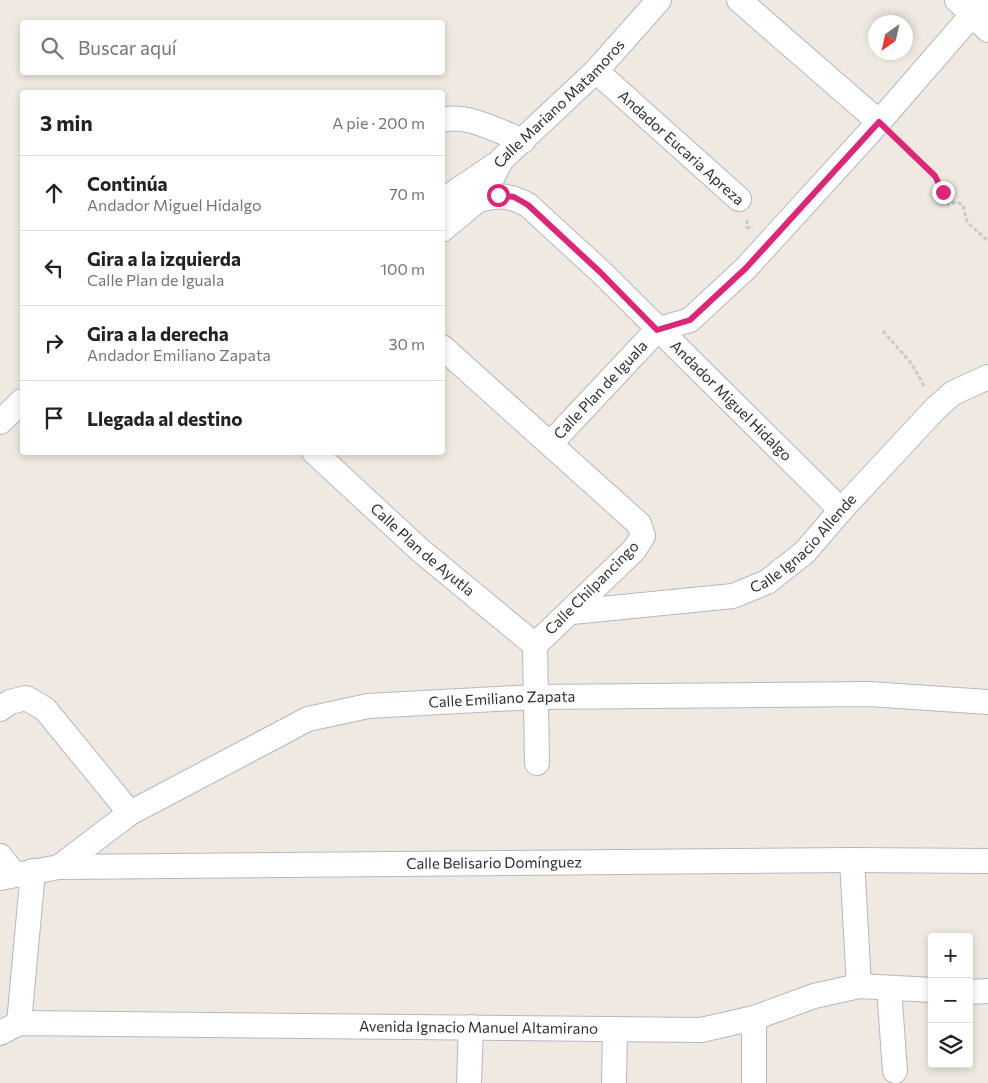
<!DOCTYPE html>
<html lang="es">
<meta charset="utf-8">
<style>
body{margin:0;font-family:Commissioner,sans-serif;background:#f2f2f2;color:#222}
.controls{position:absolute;right:15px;bottom:15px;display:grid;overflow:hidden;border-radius:5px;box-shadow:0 2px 8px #0003}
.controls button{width:45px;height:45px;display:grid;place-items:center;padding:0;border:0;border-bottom:1px solid #e0e0e0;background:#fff;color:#222;font:25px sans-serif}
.compass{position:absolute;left:868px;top:15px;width:45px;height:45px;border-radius:50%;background:#fff;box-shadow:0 2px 8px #0003;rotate:214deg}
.stop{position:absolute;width:15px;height:15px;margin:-11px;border:4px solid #db2777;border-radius:50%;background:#fff}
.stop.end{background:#db2777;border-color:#fff;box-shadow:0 1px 5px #0008}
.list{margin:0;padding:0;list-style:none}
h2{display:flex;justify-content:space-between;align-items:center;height:65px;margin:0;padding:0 20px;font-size:21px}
h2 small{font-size:16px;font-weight:400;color:#767676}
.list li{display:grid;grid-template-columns:32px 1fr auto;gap:15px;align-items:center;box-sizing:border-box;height:75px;padding:0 20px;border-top:1px solid #e0e0e0}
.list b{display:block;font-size:19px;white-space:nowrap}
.list p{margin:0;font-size:16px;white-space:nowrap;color:#767676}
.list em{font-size:16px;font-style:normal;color:#767676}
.icon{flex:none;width:28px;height:28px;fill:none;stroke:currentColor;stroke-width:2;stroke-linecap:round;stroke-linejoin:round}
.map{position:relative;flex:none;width:988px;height:1083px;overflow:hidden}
.search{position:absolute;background:#fff;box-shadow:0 2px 8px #0003;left:20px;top:20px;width:425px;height:55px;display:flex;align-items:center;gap:12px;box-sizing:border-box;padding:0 18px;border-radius:5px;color:#767676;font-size:19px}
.panel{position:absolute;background:#fff;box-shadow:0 2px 8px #0003;left:20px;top:90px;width:425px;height:365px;border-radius:5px}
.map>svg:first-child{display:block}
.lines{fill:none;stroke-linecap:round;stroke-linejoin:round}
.minor-casing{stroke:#b4b7c1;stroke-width:26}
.path{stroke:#c9c9c9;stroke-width:3;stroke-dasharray:4 2.5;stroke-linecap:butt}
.minor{stroke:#fff;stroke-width:24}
.route{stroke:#db2777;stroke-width:6}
.labels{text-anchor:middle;stroke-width:4;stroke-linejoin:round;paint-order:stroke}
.street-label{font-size:15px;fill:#2e2e2e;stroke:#fff}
</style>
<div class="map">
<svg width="988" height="1083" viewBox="0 0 988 1083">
<rect width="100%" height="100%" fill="#efe9e1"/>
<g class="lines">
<defs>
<g id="minor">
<path d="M739,0L879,122"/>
<path d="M957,0L988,30"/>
<path d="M596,71L739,199"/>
<path d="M442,120C466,113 501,132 523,141"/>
<path id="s1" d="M478,200C499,195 508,194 528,205L600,271L841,510"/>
<path d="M442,201L495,165"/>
<path id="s2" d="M442,230L478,200L490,182L502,159L596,71L659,0"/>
<path d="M442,347L639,524L643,536L634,550L535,645"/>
<path d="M0,422L22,401"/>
<path id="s3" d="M550,444L657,330L690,320L746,268L879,122L985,0"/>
<path id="s4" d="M314,452L420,550L535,645"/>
<path id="s5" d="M572,612L733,596L767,582L805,552L841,510L936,408L953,393L988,377"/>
<path d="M535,645L537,763"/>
<path d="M0,709L10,702L26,698L45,709L130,813"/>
<path d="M0,856L15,875"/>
<path d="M852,860L859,986"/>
<path id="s6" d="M59,867L130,813L308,719L368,706L535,697L869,694L988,702"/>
<path id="s7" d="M0,878L59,867L852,860L988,861"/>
<path d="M889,988L895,1071"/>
<path d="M969,992L988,991"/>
<path d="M754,1018V1083"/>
<path d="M19,1023L33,871"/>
<path id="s8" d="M0,1033L19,1023L701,1030L754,1018L814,996L859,986L932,990"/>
<path d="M469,1083L471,1027"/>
<path d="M614,1083L615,1029"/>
</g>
</defs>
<use href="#minor" class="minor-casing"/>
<path class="path" d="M895,137L935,176L944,200L948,204L957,202L963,205L967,222L988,241
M747,220V227L753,229
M883,331L912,364L925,388"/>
<use href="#minor" class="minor"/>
</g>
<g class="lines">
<path class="route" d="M498,195L514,197L528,205L600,272L657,330L690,320L746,268L879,122L935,176L943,192"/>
</g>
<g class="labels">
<g class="street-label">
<text dy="5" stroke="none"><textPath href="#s2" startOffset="174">Calle Mariano Matamoros</textPath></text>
<text transform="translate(681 148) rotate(42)" y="5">Andador Eucaria Apreza</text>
<text dy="5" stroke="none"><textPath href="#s3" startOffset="74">Calle Plan de Iguala</textPath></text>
<text dy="5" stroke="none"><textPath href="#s1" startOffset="334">Andador Miguel Hidalgo</textPath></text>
<text dy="5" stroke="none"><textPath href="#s5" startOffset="251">Calle Ignacio Allende</textPath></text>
<text dy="5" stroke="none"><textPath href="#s4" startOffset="146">Calle Plan de Ayutla</textPath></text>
<text transform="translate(592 588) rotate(-45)" y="5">Calle Chilpancingo</text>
<text dy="5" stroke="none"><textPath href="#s6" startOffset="486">Calle Emiliano Zapata</textPath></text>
<text dy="5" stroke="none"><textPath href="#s7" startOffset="495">Calle Belisario Domínguez</textPath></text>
<text dy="5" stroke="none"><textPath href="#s8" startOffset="481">Avenida Ignacio Manuel Altamirano</textPath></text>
</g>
</g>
</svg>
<div class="controls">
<button>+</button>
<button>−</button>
<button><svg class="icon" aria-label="layers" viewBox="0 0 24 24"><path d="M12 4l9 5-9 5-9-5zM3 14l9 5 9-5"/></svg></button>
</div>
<svg class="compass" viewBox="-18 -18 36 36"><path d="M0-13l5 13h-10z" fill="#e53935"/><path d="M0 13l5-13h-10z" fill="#767676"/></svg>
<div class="stop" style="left:498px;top:195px"></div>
<div class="stop end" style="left:943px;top:192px"></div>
<div class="search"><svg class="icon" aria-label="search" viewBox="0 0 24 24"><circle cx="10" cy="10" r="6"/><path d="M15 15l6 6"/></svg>Buscar aquí</div>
<section class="panel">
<h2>3 min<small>A pie · 200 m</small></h2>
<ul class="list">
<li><svg class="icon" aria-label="ahead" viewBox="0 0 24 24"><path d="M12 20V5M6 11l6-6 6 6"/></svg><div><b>Continúa</b><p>Andador Miguel Hidalgo</p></div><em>70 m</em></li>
<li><svg class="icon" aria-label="left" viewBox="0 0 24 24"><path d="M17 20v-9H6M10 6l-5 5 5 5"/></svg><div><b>Gira a la izquierda</b><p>Calle Plan de Iguala</p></div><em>100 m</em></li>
<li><svg class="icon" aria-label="right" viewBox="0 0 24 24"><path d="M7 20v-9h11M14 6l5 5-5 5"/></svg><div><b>Gira a la derecha</b><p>Andador Emiliano Zapata</p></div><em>30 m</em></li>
<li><svg class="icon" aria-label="arrive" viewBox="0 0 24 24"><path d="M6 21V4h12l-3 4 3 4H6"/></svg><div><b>Llegada al destino</b></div></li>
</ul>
</section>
</div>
